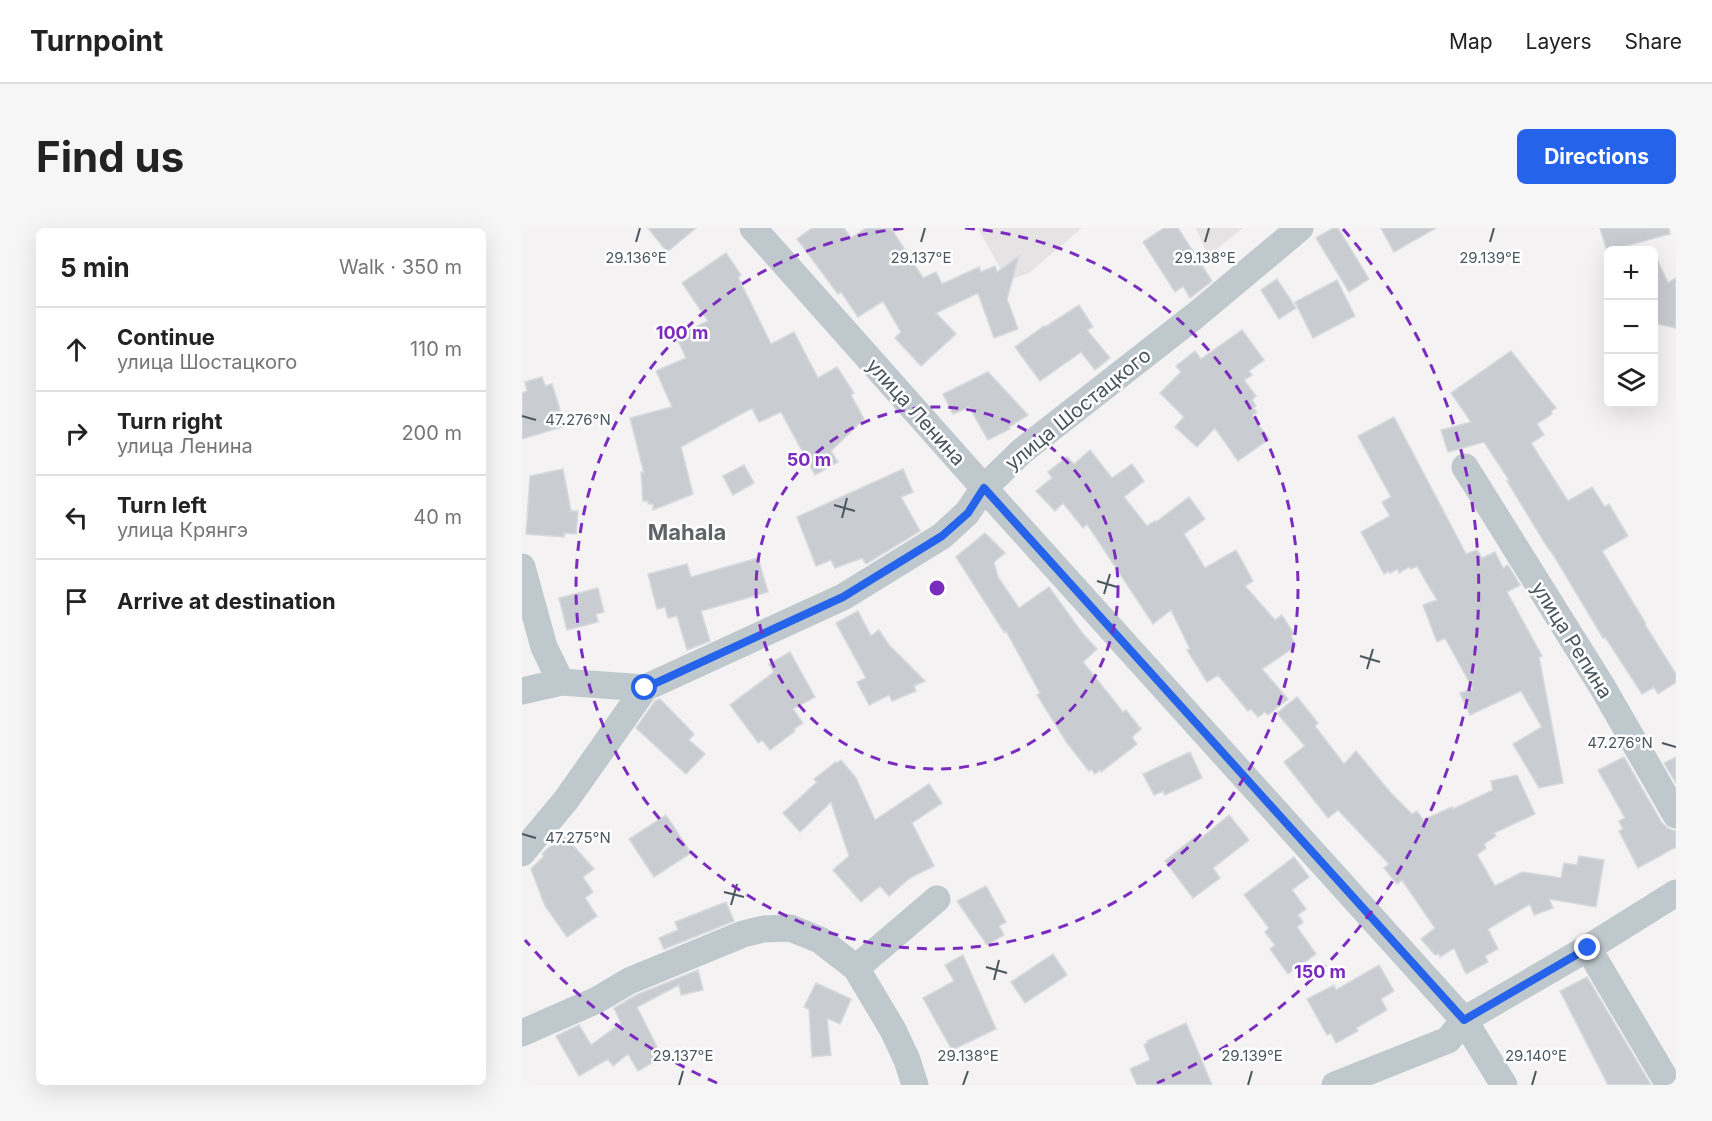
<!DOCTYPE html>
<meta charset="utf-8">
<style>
body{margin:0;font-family:Inter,sans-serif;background:#f6f6f6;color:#222}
.controls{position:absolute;right:18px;top:18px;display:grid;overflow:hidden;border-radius:9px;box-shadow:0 6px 24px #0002}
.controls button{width:54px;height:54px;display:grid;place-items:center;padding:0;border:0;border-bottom:2px solid #e0e0e0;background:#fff;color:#222;font:30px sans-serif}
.stop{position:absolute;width:18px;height:18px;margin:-14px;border:4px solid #2563eb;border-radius:50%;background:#fff}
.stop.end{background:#2563eb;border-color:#fff;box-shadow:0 2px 6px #0008}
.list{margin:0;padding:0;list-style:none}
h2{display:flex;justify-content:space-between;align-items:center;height:78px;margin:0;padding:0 24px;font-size:26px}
h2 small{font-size:20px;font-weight:400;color:#767676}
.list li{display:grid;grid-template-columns:39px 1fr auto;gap:18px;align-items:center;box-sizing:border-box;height:84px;padding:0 24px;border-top:2px solid #e0e0e0}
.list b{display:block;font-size:22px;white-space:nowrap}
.list p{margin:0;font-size:20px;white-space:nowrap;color:#767676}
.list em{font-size:20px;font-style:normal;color:#767676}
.icon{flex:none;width:33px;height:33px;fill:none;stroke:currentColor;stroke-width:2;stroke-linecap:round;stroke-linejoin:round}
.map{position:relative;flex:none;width:1154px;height:857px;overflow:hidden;border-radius:9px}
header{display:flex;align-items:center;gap:36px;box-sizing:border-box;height:84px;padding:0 30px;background:#fff;border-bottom:2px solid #e0e0e0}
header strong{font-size:28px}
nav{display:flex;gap:33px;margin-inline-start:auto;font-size:21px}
.intro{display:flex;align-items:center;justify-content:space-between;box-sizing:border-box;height:144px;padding:0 36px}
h1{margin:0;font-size:42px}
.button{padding:15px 27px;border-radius:9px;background:#2563eb;color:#fff;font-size:21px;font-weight:700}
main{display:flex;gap:36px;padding:0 36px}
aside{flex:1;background:#fff;border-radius:9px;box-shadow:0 6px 24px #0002}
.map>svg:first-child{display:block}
.education{fill:#e5e3e4}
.building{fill:#c9cdd1;stroke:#d6d9dd;stroke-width:1.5}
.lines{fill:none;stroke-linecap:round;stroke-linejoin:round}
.minor{stroke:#bec8cd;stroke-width:27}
.route{stroke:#2563eb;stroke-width:8}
.ticks{fill:none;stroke:#4a575f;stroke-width:2}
.ring{fill:none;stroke:#7b2cbf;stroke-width:3;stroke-dasharray:10 8}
.labels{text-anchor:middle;stroke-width:5;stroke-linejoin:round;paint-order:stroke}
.street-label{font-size:20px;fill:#4a575f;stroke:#fff}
.quarter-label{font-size:22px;font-weight:bold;fill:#5e6366;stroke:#fff}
.ticks-label{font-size:15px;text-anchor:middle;fill:#4a575f;stroke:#fff;stroke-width:5;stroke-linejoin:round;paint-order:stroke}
.centre{fill:#7b2cbf;stroke:#fff;stroke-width:3}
.ring-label{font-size:18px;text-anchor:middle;font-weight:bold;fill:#7b2cbf;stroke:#fff;stroke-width:5;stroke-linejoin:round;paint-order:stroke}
</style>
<header>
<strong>Turnpoint</strong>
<nav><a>Map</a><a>Layers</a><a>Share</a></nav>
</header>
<div class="intro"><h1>Find us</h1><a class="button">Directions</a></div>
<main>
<aside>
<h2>5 min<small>Walk · 350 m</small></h2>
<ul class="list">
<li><svg class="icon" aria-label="ahead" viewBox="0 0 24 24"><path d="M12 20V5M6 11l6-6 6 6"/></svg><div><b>Continue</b><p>улица Шостацкого</p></div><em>110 m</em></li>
<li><svg class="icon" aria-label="right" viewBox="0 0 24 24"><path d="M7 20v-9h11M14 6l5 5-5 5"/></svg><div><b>Turn right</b><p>улица Ленина</p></div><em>200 m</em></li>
<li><svg class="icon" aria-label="left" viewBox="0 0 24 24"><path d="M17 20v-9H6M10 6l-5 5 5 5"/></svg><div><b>Turn left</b><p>улица Крянгэ</p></div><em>40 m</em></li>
<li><svg class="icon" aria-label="arrive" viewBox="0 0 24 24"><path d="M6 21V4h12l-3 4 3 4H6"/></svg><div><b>Arrive at destination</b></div></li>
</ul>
</aside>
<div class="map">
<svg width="1154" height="857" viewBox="0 0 1154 857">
<rect width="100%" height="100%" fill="#f4f2f2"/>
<path class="education" d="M456,0H560L507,45L485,53Z
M674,0H721L686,28Z"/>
<path class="building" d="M126,0H174L145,24Z
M290,0H322L329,10L344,0H369L401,50L414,44L420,56L457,39L459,44L473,38L475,44L497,28L485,71L496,101L472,110L456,65L414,85L434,106L399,138L373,110L379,104L361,73L336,89L319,64L316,66L275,11Z
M642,0H656L690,53L668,70L661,58L653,64L621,14Z
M811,0H816L847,51L827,64L794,10Z
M859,0H914L872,24Z
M1078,0H1147L1148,6L1085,23Z
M1131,22L1146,55L1154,50V100L1131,95Z
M204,25L219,47L216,49L249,116L272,104L296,150L315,139L332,165L329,167L342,191L309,223L316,234L293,247L259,184L237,194L230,180L159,219L171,266L131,282V276H126V273H121L119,244L122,245L108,190L150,179L134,143L164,130L154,108L186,93L160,55Z
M755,51L774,80L757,91L739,62Z
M815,52L833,88L791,110L773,74Z
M557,77L571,99L565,102L588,130L573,142L559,124L518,153L493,119L522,98L523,99Z
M720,102L742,132L727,143L730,147L722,152L734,168L730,172L734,178L731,180L735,184L730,188L747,211L716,233L693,200L675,219L653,199L662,189L638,165L659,144L654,138L673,123L679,131Z
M989,123L1034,180L1029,183L1030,186L1015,196L1022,207L1009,215L1046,273L1070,259L1083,279L1087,276L1106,308L1080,323L1124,396L1123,397L1154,446V454L1136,466L1132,459L1120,466L1083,409L1081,410L1032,328L1024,317L985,253L987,252L962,214L926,224L919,202L949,194L929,165Z
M466,144L506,187L487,199L488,201L466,212L447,179L431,186L421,166Z
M20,149L23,158L30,156L43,198L0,211V165L5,163L3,154Z
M872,189L944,326L955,322L960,330L973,324L981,340L986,337L998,357L985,364L1020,428L1017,429L1041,555L1017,560L991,516L1020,499L999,463L948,487L938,465L951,461L923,410L915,414L901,377L915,372L895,338L889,341L887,339L877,345L876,341L868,345L867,343L862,346L839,304L868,288L860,274L869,269L836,208Z
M568,222L590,250L610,236L622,253L602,269L625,298L633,293L634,294L667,269L683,291L662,306L683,340L714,322L731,353L723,358L753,392L760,387L772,406L769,408L774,418L740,441L766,471L746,487L743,484L736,489L729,481L726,483L696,447L685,454L665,422L668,421L649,382L631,396L565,296L561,300L541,275L533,283L514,263L530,250L526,244L545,229L552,236Z
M222,237L232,255L211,267L201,248Z
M41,241L49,283H56L54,306L42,305V309L4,306L8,248Z
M381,241L391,264L379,269L398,303L344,336L340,330L313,340L309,332L294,338L275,289Z
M463,305L483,325L472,334L476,349L497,380L527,359L561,406L575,421L561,434L601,484L604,482L619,501L610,509L615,516L579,544L578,542L573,546L569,541L567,543L545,515L515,467L518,465L484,403L482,404L434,329Z
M236,330L246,364L179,383L188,413L165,422L155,388L146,390L143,379L135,381L126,346L165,336L169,349Z
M76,360L82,384L74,386L76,394L45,402L37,370Z
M336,383L349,408L357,402L367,417L403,453L392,458L394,463L370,473L367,467L347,477L335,454L344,450L314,395Z
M268,424L293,469L271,481L281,495L272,501L273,503L248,522L240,512L236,515L235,513L208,477L252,444L247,436Z
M775,469L796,495L793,498L822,536L834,523L868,564L890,586L895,583L901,592L930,579L931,581L971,562L969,553L995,547L1013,586L972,605L974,608L962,616L964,620L955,627L973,658L1000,644L1039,650L1042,635L1055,637L1057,628L1082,632L1074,679L1027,671L1031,680L1012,687L1008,676L966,701L976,721L963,728L966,734L944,746L932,720L918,729L917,726L913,727L899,711L913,700L880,652L875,656L862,640L867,636L816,582L806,590L762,534L783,518L755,485Z
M138,471L172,506L167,512L183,526L164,546L114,500L133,473Z
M668,524L680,550L643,567L641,563L632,567L621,546Z
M1102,529L1140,595L1147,601L1154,603V619L1116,640L1097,603L1101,601L1097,593L1103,590L1076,542Z
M1154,529V555L1142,535Z
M319,532L334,550L353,592L407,556L420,575L390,595L412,638L388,650L367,668L358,658L339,674L311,642L327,628L309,574L278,604L261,585L295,554L292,551L314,534L315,535Z
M144,587L169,625L132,649L107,611Z
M707,587L727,612L691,640L698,650L671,670L643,633L674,608L677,612Z
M41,606L72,641L61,649L71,664L63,670L75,688L45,709L23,678L9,641L22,628L20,626Z
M772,629L787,649L770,662L784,681L776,687L781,694L775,699L794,726L766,746L748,721L753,717L743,704L747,700L722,667Z
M464,658L484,694L477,698L482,707L465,717L435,673Z
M204,674L212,693L142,721L137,710L156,702L153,694Z
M531,726L545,747L503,775L489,754Z
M441,727L474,801L430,822L401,770L432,753L423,737Z
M857,737L872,763L859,771L865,782L834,800L836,803L814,815L809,805L805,807L785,771L812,757L814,762Z
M176,742L181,762L159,767L157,757L115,779L140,829L116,843L106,826L91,838L86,831L57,848L34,808L57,797L69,817L99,795L92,780L114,767Z
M1065,749L1129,857H1086L1038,763Z
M294,755L329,771L318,796L305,790L309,827L290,829L287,781L282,779Z
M664,795L690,857H615L608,841L628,832L622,817L626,814L625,813Z"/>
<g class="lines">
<path class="minor" d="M231,0L462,260L942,792L982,857
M943,239L1081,460L1154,587
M0,339L22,419L39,454
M0,463L39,454L123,460L321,369L420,308L445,285L462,260L500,223L674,87L778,0
M0,625L44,572L123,460
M1066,720L1147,857
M334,740L415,671
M0,805L75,772L107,753L221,706L241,701L268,700L298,712L334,740L371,802L385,832L393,857
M813,857L926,812L942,792L1066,720L1154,665"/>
</g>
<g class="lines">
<path class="route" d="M123,460L321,369L420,308L446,285L462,260L942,792L1066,720"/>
</g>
<path class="ticks" d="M114,14L118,0M399,14L403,0M683,14L687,0M968,14L972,0M0,188L14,192M312,277L333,283M320,290L325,270M575,353L595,359M582,366L588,346M838,428L858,434M845,441L851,421M1140,515L1154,519M0,606L14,610M202,664L222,669M209,677L215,656M464,739L485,745M472,752L477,732M157,857L161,843M441,857L446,843M726,857L730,843M1010,857L1014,843"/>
<g class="ring">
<circle cx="415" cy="360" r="181"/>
<path d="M443 0A361 361 0 1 1 387 0"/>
<path d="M195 855A542 542 0 0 1 3 712M821 1A542 542 0 0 1 635 855"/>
</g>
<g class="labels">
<g class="street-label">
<text transform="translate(556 181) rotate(-39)" y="7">улица Шостацкого</text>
<text transform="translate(394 184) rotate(48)" y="7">улица Ленина</text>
<text transform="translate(1050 412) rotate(58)" y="7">улица Репина</text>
</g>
<g class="quarter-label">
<text x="165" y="312">Mahala</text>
</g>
</g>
<g class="ticks-label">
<text x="114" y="35">29.136°E</text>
<text x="399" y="35">29.137°E</text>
<text x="683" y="35">29.138°E</text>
<text x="968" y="35">29.139°E</text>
<text x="56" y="197">47.276°N</text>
<text x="1098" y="520">47.276°N</text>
<text x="56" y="615">47.275°N</text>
<text x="161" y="833">29.137°E</text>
<text x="446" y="833">29.138°E</text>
<text x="730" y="833">29.139°E</text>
<text x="1014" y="833">29.140°E</text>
</g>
<circle cx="415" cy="360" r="9" class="centre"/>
<g class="ring-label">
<text x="160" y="111">100 m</text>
<text x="287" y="238">50 m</text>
<text x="798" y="750">150 m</text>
</g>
</svg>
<div class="controls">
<button>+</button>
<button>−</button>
<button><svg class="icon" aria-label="layers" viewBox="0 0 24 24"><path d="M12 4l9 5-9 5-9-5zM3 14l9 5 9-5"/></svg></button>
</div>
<div class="stop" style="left:123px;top:460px"></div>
<div class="stop end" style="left:1066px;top:720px"></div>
</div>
</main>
